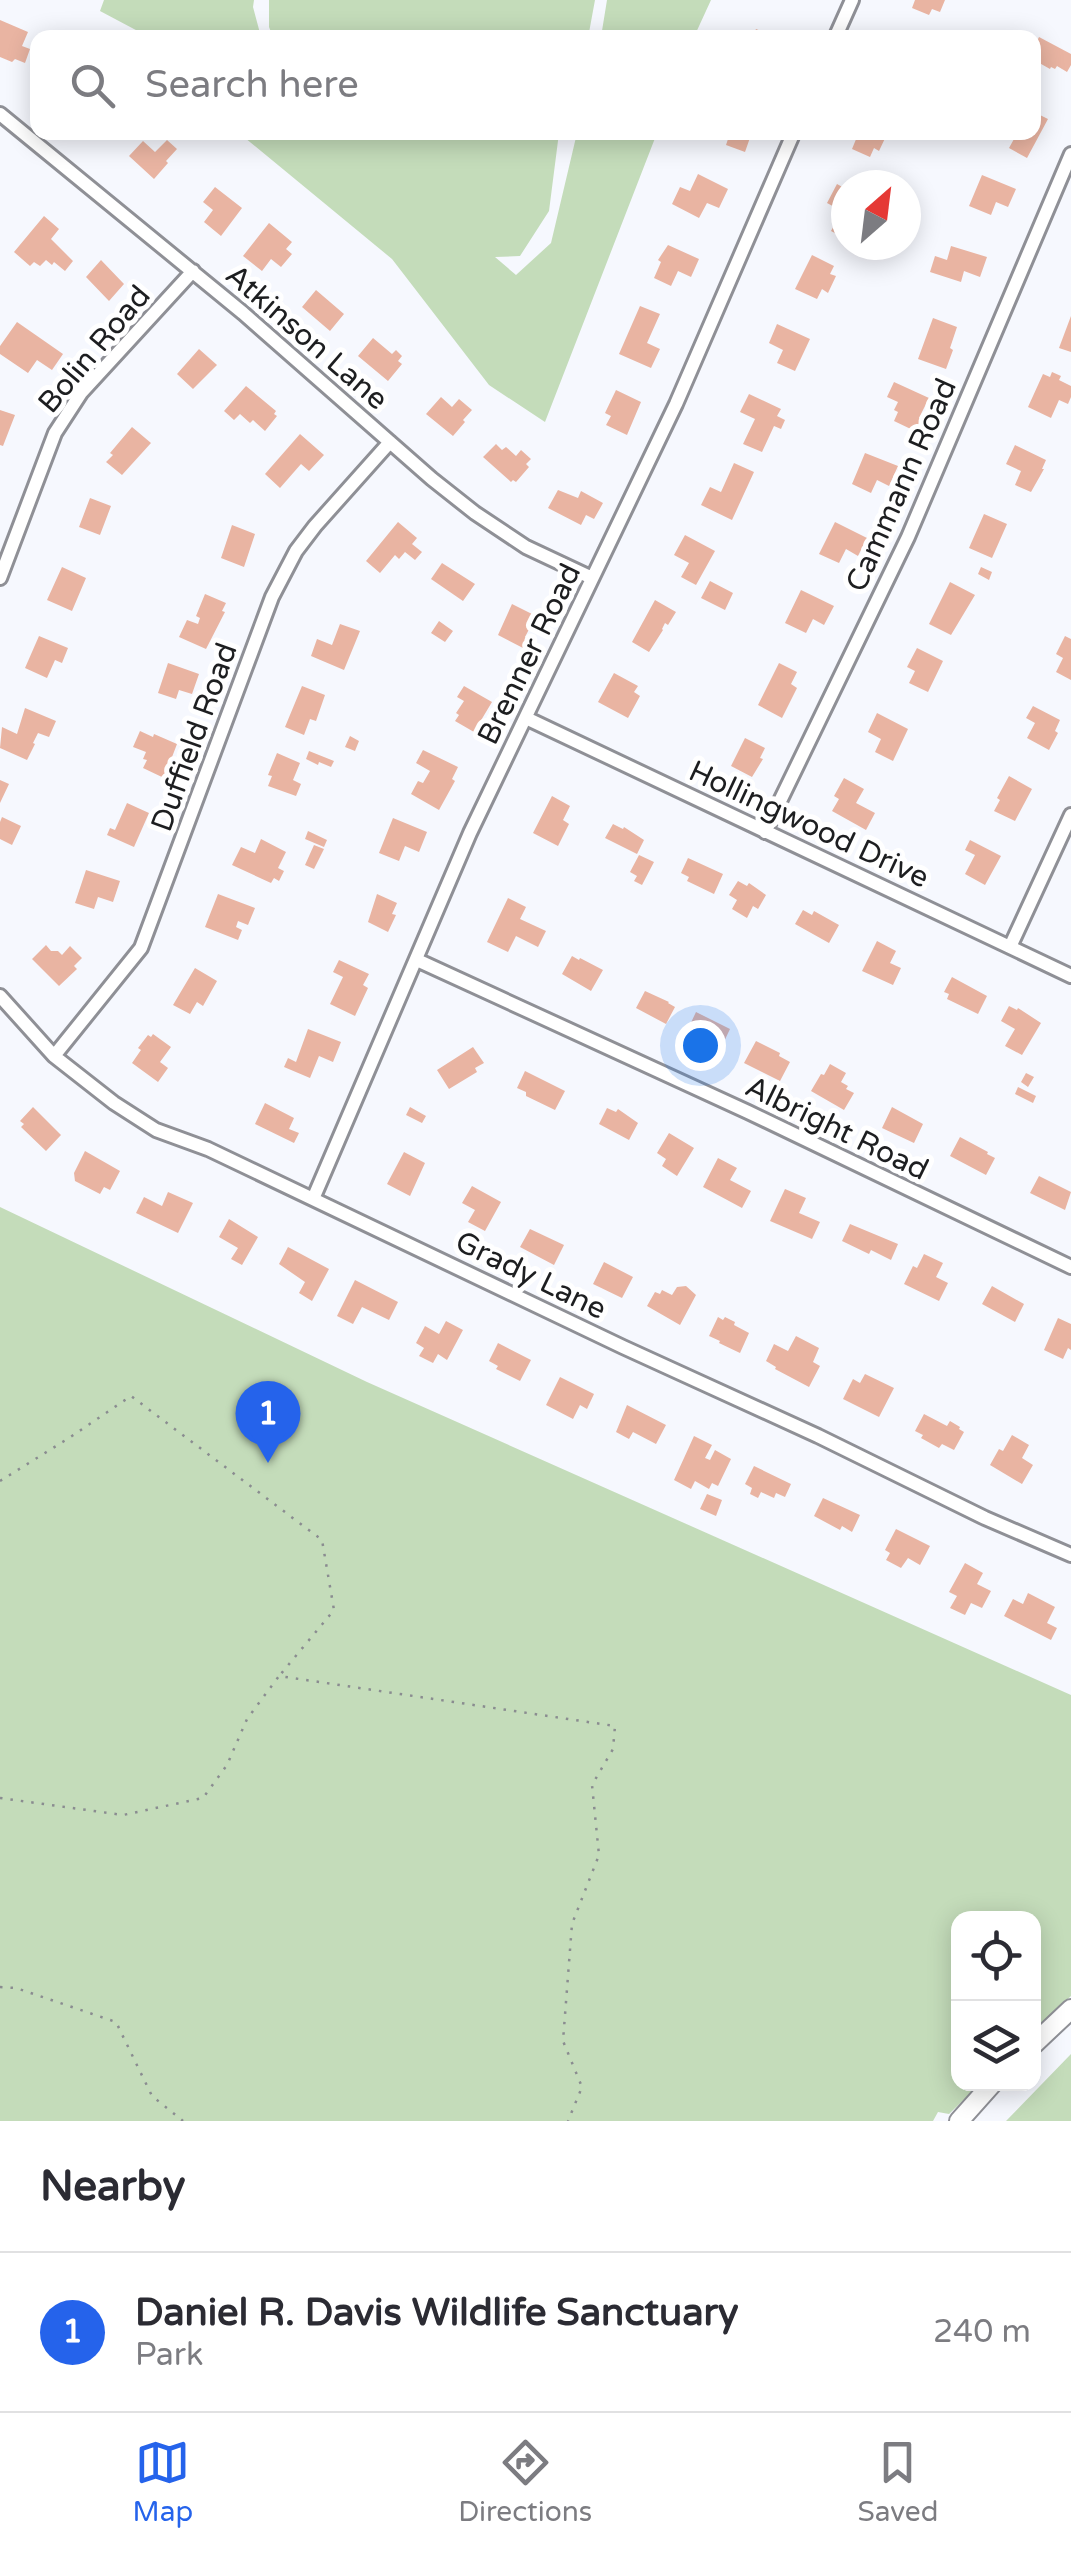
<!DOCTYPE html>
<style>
body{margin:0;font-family:"Varela Round",sans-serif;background:#f7f7f7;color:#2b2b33}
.controls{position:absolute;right:30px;bottom:30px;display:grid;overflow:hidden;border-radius:20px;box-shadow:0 5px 25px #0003}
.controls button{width:90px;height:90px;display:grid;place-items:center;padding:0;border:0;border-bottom:2px solid #e1e1e2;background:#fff;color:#2b2b33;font:50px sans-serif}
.compass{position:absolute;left:831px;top:170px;width:90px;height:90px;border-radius:50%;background:#fff;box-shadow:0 5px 25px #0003;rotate:28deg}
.you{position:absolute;left:700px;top:1045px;width:35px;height:35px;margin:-25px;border:8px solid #fff;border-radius:50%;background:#1a73e8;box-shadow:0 0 0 15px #1a73e833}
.badge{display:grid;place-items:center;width:65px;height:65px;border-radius:50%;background:#2563eb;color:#fff;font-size:32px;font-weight:700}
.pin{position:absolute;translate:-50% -82px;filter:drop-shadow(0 2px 5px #0008)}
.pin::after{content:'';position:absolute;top:52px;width:35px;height:30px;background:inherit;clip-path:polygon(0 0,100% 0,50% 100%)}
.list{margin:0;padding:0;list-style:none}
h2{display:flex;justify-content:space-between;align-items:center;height:130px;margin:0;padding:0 40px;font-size:42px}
h2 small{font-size:32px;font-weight:400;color:#7c7c81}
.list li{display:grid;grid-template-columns:65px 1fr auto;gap:30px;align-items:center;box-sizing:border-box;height:160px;padding:0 40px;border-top:2px solid #e1e1e2}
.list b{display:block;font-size:38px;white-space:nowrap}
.list p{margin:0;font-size:32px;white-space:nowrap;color:#7c7c81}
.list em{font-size:32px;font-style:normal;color:#7c7c81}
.icon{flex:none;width:55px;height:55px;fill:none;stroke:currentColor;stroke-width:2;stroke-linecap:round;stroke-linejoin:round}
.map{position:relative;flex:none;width:1071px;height:2121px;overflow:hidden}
.search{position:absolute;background:#fff;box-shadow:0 5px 25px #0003;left:30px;right:30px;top:30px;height:110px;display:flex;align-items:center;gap:25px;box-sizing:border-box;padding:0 35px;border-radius:20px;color:#7c7c81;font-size:38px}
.sheet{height:290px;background:#fff}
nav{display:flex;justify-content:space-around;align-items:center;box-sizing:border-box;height:140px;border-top:2px solid #e1e1e2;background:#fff;font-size:28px;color:#7c7c81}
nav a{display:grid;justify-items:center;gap:5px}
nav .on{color:#2563eb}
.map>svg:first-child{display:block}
.green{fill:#c4dcba}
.building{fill:#e9b4a2}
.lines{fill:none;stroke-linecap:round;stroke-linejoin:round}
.minor-casing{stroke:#8f9096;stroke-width:18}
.secondary-casing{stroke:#8f9096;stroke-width:22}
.path{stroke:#8a8c90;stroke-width:2.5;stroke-dasharray:2.5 8;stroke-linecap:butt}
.minor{stroke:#fff;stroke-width:12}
.secondary{stroke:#fff;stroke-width:18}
.labels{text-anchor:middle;stroke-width:10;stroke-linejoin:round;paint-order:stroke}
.street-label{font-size:30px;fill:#1d1e20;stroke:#fff}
</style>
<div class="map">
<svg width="1071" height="2121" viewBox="0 0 1071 2121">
<rect width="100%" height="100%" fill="#f6f8fe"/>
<path class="green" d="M104,0H254L253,7L261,37H149L100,11Z
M269,0H595L588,38L273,37L269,27Z
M607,0H711L694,37H601Z
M239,133H559L549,211L520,256L495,257L516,275L551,243L577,133H657L545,422L489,385L392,259Z
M0,1207L367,1382L1071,1695V1996L1034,2032V1918H958V2084H980L949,2114L938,2112L933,2121H0Z
M1071,2054V2121H1006Z"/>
<path class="building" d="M915,0H945L940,12L932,9L929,15L912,8Z
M0,20L28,32L22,46L30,49L25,63L15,59L12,62L0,57Z
M756,29L775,37V38H752Z
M1039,37L1071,54V65L1067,72L1057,66L1055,69L1051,67L1050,69L1034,60V47Z
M1034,112L1048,119L1027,158L1009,148L1014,139L1008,136L1009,132H1034Z
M720,132H752L745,152L726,145L729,136Z
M859,132H888L879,151L874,148L870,157L852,149Z
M167,140L177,149L166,161L168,163L154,179L129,156L143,141L155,152Z
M698,174L728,189L719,208L707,203L699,218L672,204L680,187L690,191Z
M982,175L1016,189L1008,207L996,202L991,215L969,206Z
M837,184L846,189V239L831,231L842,211L827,203Z
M215,187L242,208L221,236L204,222L213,210L203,202Z
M44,216L59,229L51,239L73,261L65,271L54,262L52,265L46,260L40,266L34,262L30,266L14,252Z
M269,223L292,242L286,249L292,254L281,267L271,259L262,271L243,256Z
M668,245L699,259L691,277L678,271L671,286L654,278L661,262L658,260Z
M951,246L987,257L980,277L964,271L961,282L930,272L935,256L947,260Z
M812,255L834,266L830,274L836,276L828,293L822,289L817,299L795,289Z
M101,260L124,284L109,301L86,277Z
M316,290L344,314L330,331L302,307Z
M640,306L660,314L647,343L660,349L651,368L619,354Z
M1071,316V352L1059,348Z
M933,318L957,327L950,348L953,350L946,369L918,359Z
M17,322L63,354L52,370L37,360L28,373L0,354V346Z
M777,324L810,339L795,371L777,363L783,350L769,343Z
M373,338L392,354L396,350L402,356L398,361L402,364L388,381L358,356Z
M199,349L217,365L193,389L177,374Z
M1052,372L1061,376L1059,380L1071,386V397L1068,404L1059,400L1051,418L1028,407L1043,374L1050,377Z
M894,382L929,398L919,418L922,420L917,432L894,421L898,412L894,410L898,402L887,397Z
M246,386L276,411L274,414L277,416L265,431L253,420L250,423L240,414L234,420L224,411Z
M616,390L641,402L627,435L606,425L611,416L605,413Z
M749,394L781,409L777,416L785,420L781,429L774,426L762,452L743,444L755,419L740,412Z
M441,397L452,407L459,399L472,410L463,420L465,422L453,436L426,414Z
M0,410L15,415L3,446L0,445Z
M132,427L151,443L122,475L106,462L113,455L110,453Z
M300,434L324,455L309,471L301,464L280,488L265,474Z
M496,444L502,450L506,447L516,456L521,450L531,459L526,464L529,467L516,482L513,480L511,482L483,457Z
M1015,445L1046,460L1042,469H1044L1031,492L1015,485L1021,471L1006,464Z
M865,453L898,466L889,486L877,480L871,493L852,484Z
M734,463L754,472L732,520L701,505L710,487L721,492Z
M558,490L578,498L581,491L603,503L594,519L586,515L581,525L548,508Z
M90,498L111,506L100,535L79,527Z
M984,514L1007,524L992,558L969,548Z
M398,522L417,538L412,544L422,552L415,560L405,552L399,559L395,555L380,573L366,561Z
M835,522L867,538L858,556L846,549L839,563L819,554Z
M232,525L255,534L244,567L221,558Z
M685,535L715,551L696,585L681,577L689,563L674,555Z
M442,563L475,584L463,601L431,579Z
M62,567L86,578L72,611L47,600Z
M981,567L992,572L989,580L978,574Z
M710,581L733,593L725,610L701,598Z
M950,582L975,595L951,635L929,624Z
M801,590L834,606L824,625L813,619L806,633L785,623Z
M205,594L226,603L222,611L225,612L206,649L179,637L187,620L198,624L200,618L196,616Z
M655,600L676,612L668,625L665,623L662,629L663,630L649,652L632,642Z
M512,604L536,616L525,637L528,638L523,648L498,635Z
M439,621L453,631L445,642L431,633Z
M340,624L360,631L344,670L311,656L317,639L332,645Z
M39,636L68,648L62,663L55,660L47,678L25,668Z
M1065,636L1071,639V680L1056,672L1063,658L1056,654Z
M917,648L943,661L928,692L909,683L915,671L907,667Z
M168,663L199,674L192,694L179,690L176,699L158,693Z
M779,663L797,672L791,684L797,688L782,718L758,705Z
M614,673L638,686L634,692L640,696L628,718L598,702Z
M302,686L325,695L316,721L310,719L304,735L285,727Z
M464,686L492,702L474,732L455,721L459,715L456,713L464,701L457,697Z
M1033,706L1060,720L1055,731L1058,733L1049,750L1027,738L1035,723L1026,718Z
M25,708L56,721L49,737L38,733L33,743L35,744L27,760L0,748L2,727L17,734Z
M877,713L908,729L893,761L875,752L881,739L868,732Z
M140,731L153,737L154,734L177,744L164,778L143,768L147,760L143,759L146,752L133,747Z
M350,736L359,741L355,751L345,747Z
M745,738L765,748L760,758L763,759L752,777L731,766Z
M423,750L458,767L452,779L455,781L439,810L411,794L418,781L423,783L430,771L416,763Z
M309,751L334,761L331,767L319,762L318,765L306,759Z
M277,753L300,763L293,780L301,784L296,796L268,786L272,776L268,775Z
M1009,776L1032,789L1015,821L994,811L1000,800L997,798Z
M844,778L864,789L856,803L875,813L866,830L832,811L839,799L834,796Z
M0,780L9,784L0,803Z
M552,796L570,806L563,820L569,824L558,846L533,833Z
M127,803L149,813L134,847L107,835L110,828L115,830Z
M2,817L21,826L12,845L0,839V822Z
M393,818L427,832L419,852L405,846L399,861L379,853Z
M613,824L623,829L624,827L644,840L637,854L605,838Z
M308,831L327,840L324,847L305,839Z
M261,839L286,852L278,868L284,871L279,881L274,878L271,883L232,865L241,847L255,853Z
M970,840L1001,856L985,885L965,874L975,855L965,850Z
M314,845L324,849L314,869L305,865Z
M639,855L654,862L642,885L634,881L637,876L630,872Z
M688,858L723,874L714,894L687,881L689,877L681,873Z
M86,870L120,881L113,902L98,897L94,909L75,903Z
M738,881L747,886L749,883L766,895L758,909L753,906L747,918L732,909L737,900L729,895Z
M218,894L255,908L248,925L238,921L236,927L242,930L238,940L205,927Z
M377,894L397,903L392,914L396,915L388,932L368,922Z
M508,898L526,907L520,919L546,931L538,947L516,936L508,952L487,942Z
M803,910L812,915L814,911L839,925L829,943L795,924Z
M877,941L896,951L890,963L901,968L893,985L862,971Z
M46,945L51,951H58L62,955L70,946L82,958L74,966L77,969L59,986L32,959Z
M572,956L579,960L580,958L603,970L591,991L562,974Z
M339,960L369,974L363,985L368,988L355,1016L330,1004L343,977L333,972Z
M195,968L217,981L203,1006L197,1002L190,1014L173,1005Z
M952,977L987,996L978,1014L947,999L949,994L944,992Z
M645,991L669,1002L668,1003L675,1007L666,1024L636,1008Z
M1009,1006L1017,1010L1018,1008L1041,1023L1022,1055L1005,1046L1015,1029L1001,1021Z
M696,1012L730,1029L720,1050L686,1033Z
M308,1029L341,1042L333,1062L319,1056L310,1078L284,1067L288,1058L296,1062Z
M153,1034L171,1047L160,1062L168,1068L158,1082L132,1063L141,1050L138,1048L148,1035L151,1037Z
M756,1041L780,1053L779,1056L790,1062L780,1081L744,1063Z
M473,1047L484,1063L475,1068L477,1072L449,1089L437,1070Z
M830,1064L846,1073L841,1082L848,1086L846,1089L854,1093L844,1110L811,1091L821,1074L824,1075Z
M525,1071L565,1091L555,1110L526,1096V1092L517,1088Z
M1026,1073L1034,1077L1028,1087L1021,1082Z
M1018,1087L1036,1096L1033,1103L1015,1094Z
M265,1103L294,1118L289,1129L299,1133L294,1143L255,1124Z
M33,1107L61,1135L46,1151L21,1127L24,1124L20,1121Z
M410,1107L426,1116L422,1123L406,1115Z
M892,1107L923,1124L914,1143L882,1128Z
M607,1108L616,1112L618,1109L638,1123L629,1140L599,1124Z
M669,1133L694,1148L677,1176L662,1166L666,1159L657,1153Z
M960,1137L988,1152L987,1154L995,1158L986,1175L950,1156Z
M85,1151L120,1171L110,1190L104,1187L100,1194L75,1181L74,1173Z
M404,1152L425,1163L410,1196L387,1184Z
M718,1158L737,1168L730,1180L751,1191L742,1208L703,1187Z
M1039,1176L1071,1192L1065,1210L1030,1193Z
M472,1186L501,1202L485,1231L468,1222L475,1210L462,1203Z
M785,1189L806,1198L799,1213L820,1222L812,1239L770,1221Z
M168,1192L193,1203L178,1233L136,1213L144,1197L162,1206Z
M229,1219L258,1237L242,1265L231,1259L238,1248L219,1237Z
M850,1224L898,1244L891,1260L871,1250L869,1254L842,1241Z
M530,1229L564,1245L554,1265L520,1247Z
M288,1247L329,1269L312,1301L299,1293L305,1282L279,1264Z
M924,1254L943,1263L936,1277L948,1283L939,1301L904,1284L913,1266L917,1268Z
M604,1262L633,1277L622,1298L593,1284Z
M355,1280L398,1302L389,1320L362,1307L353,1324L337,1316Z
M686,1286L696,1295L680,1325L647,1306L655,1292L660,1294L662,1290L672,1295L677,1287Z
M992,1286L1024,1304L1015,1322L982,1304Z
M718,1317L723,1320L725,1317L735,1322L734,1325L749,1333L740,1353L719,1343L720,1341L709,1336Z
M1058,1318L1071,1324V1350L1068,1348L1063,1359L1044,1350Z
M446,1321L463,1330L447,1360L438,1354L433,1363L419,1356L424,1348L416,1343L425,1326L439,1334Z
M796,1336L819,1348L813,1362L820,1366L809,1387L775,1369L776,1367L766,1361L774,1344L788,1351Z
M498,1343L531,1360L520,1381L496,1369L498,1366L489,1361Z
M865,1374L894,1388L879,1417L843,1399L853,1379L860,1383Z
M560,1377L594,1394L587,1409L580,1405L573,1419L546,1405Z
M627,1405L666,1425L656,1444L633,1432L629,1439L616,1432Z
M924,1414L947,1426L950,1421L960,1427L959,1429L964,1432L954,1450L942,1444L939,1448L921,1438L923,1435L915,1431Z
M1012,1435L1029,1445L1022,1458L1033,1465L1022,1484L990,1465L999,1449L1003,1451Z
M694,1436L712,1445L705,1458L710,1460L715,1450L731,1459L718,1486L712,1483L709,1489L695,1481L691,1489L674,1480Z
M754,1466L791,1484L785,1497L776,1493L774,1498L761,1492L758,1498L750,1494L752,1488L745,1484Z
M707,1494L722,1500L716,1516L700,1509Z
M823,1498L860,1515L852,1532L842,1526L840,1530L814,1516Z
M896,1529L930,1546L920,1565L908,1558L901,1568L886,1560L890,1553L885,1550Z
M965,1563L983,1573L977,1584L991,1591L982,1608L971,1603L965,1615L950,1608L957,1596L949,1592Z
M1028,1593L1055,1607L1047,1623L1057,1628L1051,1640L1004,1616L1013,1599L1023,1604Z"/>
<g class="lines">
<defs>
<path id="minor" d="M835,38L852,0
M0,114L243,313L432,479L475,513L526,547L592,578
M0,578L55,433L81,393L193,271
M526,718L1071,976
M765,832L908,537L1071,154
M1010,947L1071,815
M417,960L748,1112L1071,1267
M0,996L54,1056L114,1103L156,1130L208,1149L623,1347L818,1436L985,1518L1071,1555
M54,1056L141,948L272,597L296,551L315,526L390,442
M313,1199L470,833L676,404L794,132"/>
<path id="secondary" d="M1034,2044L1071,2009
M959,2121L992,2084"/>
</defs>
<use href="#minor" class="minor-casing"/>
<use href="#secondary" class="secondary-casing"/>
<path class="path" d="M0,1481L69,1438L131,1396L322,1540L334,1610L280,1675
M0,1798L123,1815L203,1798L227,1765L247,1719L279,1676L615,1726L613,1749L592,1785L599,1855L572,1924L563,2041L582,2087L568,2121
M0,1987L16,1988L116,2022L152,2096L183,2121"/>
<use href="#minor" class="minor"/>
<use href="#secondary" class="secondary"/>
</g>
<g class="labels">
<g class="street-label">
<text transform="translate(307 337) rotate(41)" y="10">Atkinson Lane</text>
<text transform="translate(94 349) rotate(-50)" y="10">Bolin Road</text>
<text transform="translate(901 485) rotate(-66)" y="10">Cammann Road</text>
<text transform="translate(529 654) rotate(-64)" y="10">Brenner Road</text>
<text transform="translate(194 737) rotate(-70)" y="10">Duffield Road</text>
<text transform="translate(809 824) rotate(25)" y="10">Hollingwood Drive</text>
<text transform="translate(837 1128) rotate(26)" y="10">Albright Road</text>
<text transform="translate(531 1275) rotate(26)" y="10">Grady Lane</text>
</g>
</g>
</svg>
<div class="controls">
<button><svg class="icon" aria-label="locate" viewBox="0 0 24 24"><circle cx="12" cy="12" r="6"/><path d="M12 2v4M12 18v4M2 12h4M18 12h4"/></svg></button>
<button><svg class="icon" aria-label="layers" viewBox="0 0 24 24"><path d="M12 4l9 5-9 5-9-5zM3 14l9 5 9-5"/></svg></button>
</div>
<svg class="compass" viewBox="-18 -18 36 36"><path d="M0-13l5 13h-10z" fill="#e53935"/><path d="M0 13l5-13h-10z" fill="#7c7c81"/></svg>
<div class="you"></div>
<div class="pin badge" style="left:268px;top:1463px">1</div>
<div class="search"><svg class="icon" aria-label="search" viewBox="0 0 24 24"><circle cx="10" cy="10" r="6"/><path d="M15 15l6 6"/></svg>Search here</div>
</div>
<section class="sheet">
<h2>Nearby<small></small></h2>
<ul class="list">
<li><span class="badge">1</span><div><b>Daniel R. Davis Wildlife Sanctuary</b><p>Park</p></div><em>240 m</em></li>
</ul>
</section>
<nav>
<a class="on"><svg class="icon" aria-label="map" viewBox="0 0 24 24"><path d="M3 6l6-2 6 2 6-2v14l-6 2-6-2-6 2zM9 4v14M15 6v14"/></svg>Map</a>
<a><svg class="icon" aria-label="directions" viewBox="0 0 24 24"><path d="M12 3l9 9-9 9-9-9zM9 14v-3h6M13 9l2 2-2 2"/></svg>Directions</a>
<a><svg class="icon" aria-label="saved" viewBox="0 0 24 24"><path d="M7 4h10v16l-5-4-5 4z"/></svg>Saved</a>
</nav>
